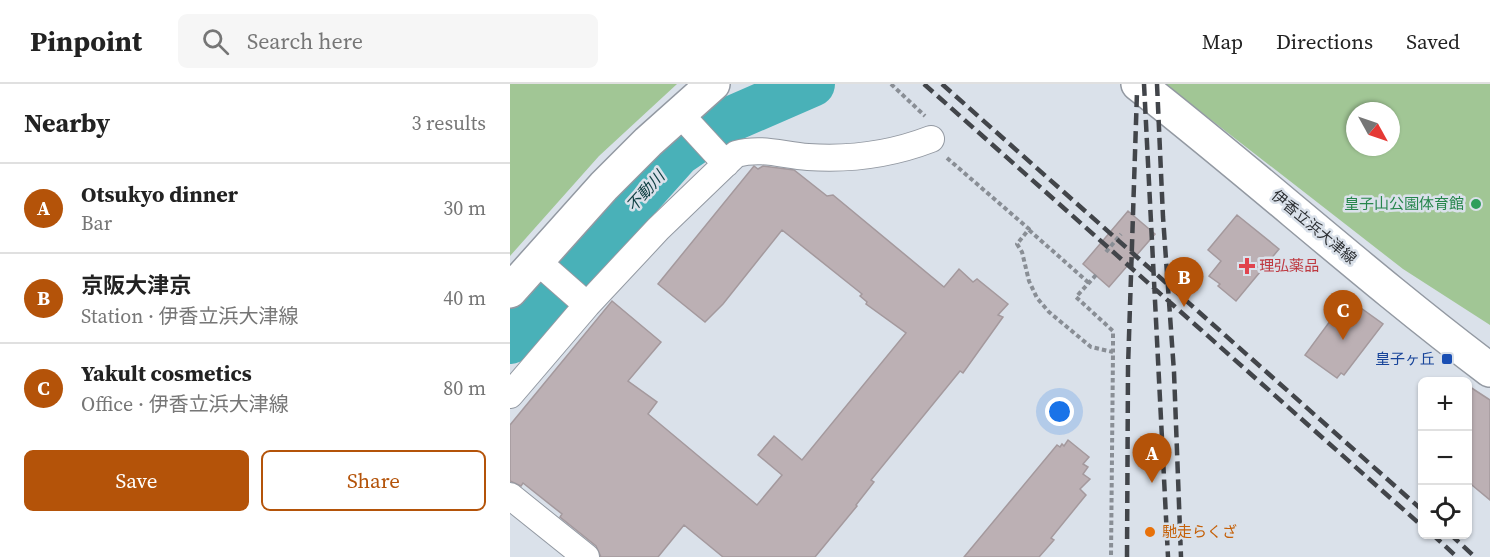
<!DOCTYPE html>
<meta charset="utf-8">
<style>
body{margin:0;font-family:"Source Serif 4","Noto Sans JP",serif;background:#f6f6f6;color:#222}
.controls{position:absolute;right:18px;bottom:18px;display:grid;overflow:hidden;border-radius:9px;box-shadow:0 2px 4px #0004}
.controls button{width:54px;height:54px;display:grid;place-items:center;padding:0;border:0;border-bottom:2px solid #e0e0e0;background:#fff;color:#222;font:30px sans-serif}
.compass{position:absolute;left:836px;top:18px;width:54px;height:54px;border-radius:50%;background:#fff;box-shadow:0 2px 4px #0004;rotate:130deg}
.you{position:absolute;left:550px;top:328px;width:21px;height:21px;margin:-15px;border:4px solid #fff;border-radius:50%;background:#1a73e8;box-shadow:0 0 0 9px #1a73e833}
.badge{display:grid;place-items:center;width:39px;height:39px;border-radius:50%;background:#b45309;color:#fff;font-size:20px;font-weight:700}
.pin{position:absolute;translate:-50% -50px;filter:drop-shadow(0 2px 3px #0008)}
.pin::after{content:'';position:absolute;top:32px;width:21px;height:18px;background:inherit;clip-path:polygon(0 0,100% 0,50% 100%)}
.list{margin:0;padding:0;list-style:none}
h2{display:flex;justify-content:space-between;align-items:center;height:78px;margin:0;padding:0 24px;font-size:26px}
h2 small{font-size:20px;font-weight:400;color:#767676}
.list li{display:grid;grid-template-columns:39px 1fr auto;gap:18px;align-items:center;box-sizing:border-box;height:90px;padding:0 24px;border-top:2px solid #e0e0e0}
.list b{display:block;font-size:22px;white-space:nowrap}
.list p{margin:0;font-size:20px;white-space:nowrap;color:#767676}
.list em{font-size:20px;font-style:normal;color:#767676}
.actions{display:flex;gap:12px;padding:18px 24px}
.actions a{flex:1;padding:14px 0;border:2px solid #b45309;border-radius:9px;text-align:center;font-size:21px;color:#b45309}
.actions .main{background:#b45309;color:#fff}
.icon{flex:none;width:33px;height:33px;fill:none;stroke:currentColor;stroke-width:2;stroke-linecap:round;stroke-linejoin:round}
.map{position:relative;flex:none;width:980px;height:473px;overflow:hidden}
header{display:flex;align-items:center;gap:36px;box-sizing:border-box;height:84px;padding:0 30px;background:#fff;border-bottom:2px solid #e0e0e0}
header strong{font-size:28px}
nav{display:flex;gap:33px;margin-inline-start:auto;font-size:21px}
.search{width:420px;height:54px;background:#f6f6f6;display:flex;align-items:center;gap:15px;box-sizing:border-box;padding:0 21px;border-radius:9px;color:#767676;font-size:22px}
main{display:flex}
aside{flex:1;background:#fff}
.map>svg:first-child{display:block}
.green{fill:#a1c695;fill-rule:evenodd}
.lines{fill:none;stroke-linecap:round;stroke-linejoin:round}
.river{stroke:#49b1b8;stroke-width:46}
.building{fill:#bcb0b4;stroke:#a4999d;stroke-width:1.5}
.street-casing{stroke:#9399a2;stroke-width:28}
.secondary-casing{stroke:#9399a2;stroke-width:36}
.primary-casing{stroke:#9399a2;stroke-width:36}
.path{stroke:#898e95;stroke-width:4;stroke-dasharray:4.5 3;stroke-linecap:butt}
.street{stroke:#fff;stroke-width:26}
.secondary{stroke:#fff;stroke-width:33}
.primary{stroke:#fff;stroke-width:33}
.rail{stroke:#42454a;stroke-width:4.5;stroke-dasharray:12 6;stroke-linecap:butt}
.leisure-dot{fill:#2e9e5b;stroke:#dae1ea;stroke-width:2}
.health-dot{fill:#e0444e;stroke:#dae1ea;stroke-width:2}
.transit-dot{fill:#1a4fb4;stroke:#dae1ea;stroke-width:2}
.food-dot{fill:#e8710a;stroke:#dae1ea;stroke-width:2}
.labels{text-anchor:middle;stroke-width:5;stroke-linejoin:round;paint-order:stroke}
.leisure-label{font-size:15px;fill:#27864d;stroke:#dae1ea;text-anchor:end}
.street-label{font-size:15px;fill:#2c2f33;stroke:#dae1ea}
.health-label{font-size:15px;fill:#be3a42;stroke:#dae1ea;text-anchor:start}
.transit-label{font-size:15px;fill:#164399;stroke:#dae1ea;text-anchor:end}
.food-label{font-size:15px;fill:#c56008;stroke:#dae1ea;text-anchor:start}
.water-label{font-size:16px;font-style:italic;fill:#0f3f42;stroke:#dae1ea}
</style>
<header>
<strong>Pinpoint</strong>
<div class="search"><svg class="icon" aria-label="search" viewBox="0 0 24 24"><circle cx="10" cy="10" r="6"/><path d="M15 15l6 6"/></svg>Search here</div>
<nav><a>Map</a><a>Directions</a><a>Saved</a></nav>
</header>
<main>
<aside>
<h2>Nearby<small>3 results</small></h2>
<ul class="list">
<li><span class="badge">A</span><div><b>Otsukyo dinner</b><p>Bar</p></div><em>30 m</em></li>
<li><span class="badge">B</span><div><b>京阪大津京</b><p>Station · 伊香立浜大津線</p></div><em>40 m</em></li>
<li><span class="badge">C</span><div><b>Yakult cosmetics</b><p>Office · 伊香立浜大津線</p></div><em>80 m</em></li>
</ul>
<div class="actions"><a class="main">Save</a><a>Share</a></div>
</aside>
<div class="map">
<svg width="980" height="473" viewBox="0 0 980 473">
<rect width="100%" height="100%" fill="#dae1ea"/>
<path class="green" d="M0,0H167L89,72L0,172Z
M655,0H980V241L893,185ZM845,27H881V63H845Z"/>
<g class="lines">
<path class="river" d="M0,257L168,69L212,39L302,0"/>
</g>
<path class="building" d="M244,82L248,85L253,82L284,86L317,112L323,111L434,203L449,185L463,198L467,195L498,220L488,231L493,233L453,289L450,287L361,396L364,398L346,421L347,422L305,473H213L174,441L148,473H91L86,462L50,433L52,430L13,399L11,402L0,397V341L102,217L151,258L118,297L147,318L138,330L247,421L272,391L248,371L264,352L292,376L396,249L356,220L357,218L350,212L352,210L272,146L213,220L195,238L148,200Z
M618,127L645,150L599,203L573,180Z
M727,131L769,165L726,217L708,202L710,200L699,192L711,177L698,166Z
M837,214L873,240L834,291L831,289L827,294L795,271Z
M957,301L980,316V416L957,397Z
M558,356L579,373L573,380L578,383L573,390L580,395L570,405L576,411L541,454L544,456L529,473H454L547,361L550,363L552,360L554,362Z"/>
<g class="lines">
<defs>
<path id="street" d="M170,30L216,80
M27,177L77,221
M0,311L77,221L148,145L226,70C252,63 272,71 298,73C341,76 382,70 421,55
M0,412L76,473"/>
<path id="secondary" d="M0,207L94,102L138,58L203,0"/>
<path id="primary" d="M628,0C747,93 859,195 980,286"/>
</defs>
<use href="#street" class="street-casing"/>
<use href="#secondary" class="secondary-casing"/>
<use href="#primary" class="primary-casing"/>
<path class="path" d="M381,0L415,32
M437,74L519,145L507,160L512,168L519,197L527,214L539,228L581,263L603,268L601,473
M519,146L579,199
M596,168L611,150
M586,191L566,213L603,247V268"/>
<use href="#street" class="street"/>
<use href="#secondary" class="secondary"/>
<use href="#primary" class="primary"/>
<path class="rail" d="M414,0L912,442
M432,0L912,426
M634,0L658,473
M647,0L653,133L664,288L671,473
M922,450L947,473
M940,450L965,473
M617,473L618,283L627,8"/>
</g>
<circle class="leisure-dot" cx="966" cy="120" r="6"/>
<path class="health-dot" d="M734 173h6v6h6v6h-6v6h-6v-6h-6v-6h6z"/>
<rect class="transit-dot" x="931" y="269" width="12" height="12" rx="3"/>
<circle class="food-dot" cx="640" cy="448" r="6"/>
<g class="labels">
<g class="leisure-label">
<text x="954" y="125">皇子山公園体育館</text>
</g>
<g class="street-label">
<text transform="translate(804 143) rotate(40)" y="5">伊香立浜大津線</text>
</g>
<g class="health-label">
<text x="749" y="187">理弘薬品</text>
</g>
<g class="transit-label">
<text x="925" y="280">皇子ヶ丘</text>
</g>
<g class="food-label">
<text x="652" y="453">馳走らくざ</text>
</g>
<g class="water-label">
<text transform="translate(135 107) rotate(-48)" y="6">不動川</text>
</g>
</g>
</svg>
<div class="controls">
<button>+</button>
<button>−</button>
<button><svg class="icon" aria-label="locate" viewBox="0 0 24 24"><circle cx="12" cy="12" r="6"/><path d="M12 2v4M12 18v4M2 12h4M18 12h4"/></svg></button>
</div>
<svg class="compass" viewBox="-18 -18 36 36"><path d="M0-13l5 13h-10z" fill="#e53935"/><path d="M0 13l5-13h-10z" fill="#767676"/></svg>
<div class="you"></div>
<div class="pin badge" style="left:642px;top:399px">A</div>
<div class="pin badge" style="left:674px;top:223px">B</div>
<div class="pin badge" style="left:833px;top:256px">C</div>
</div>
</main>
